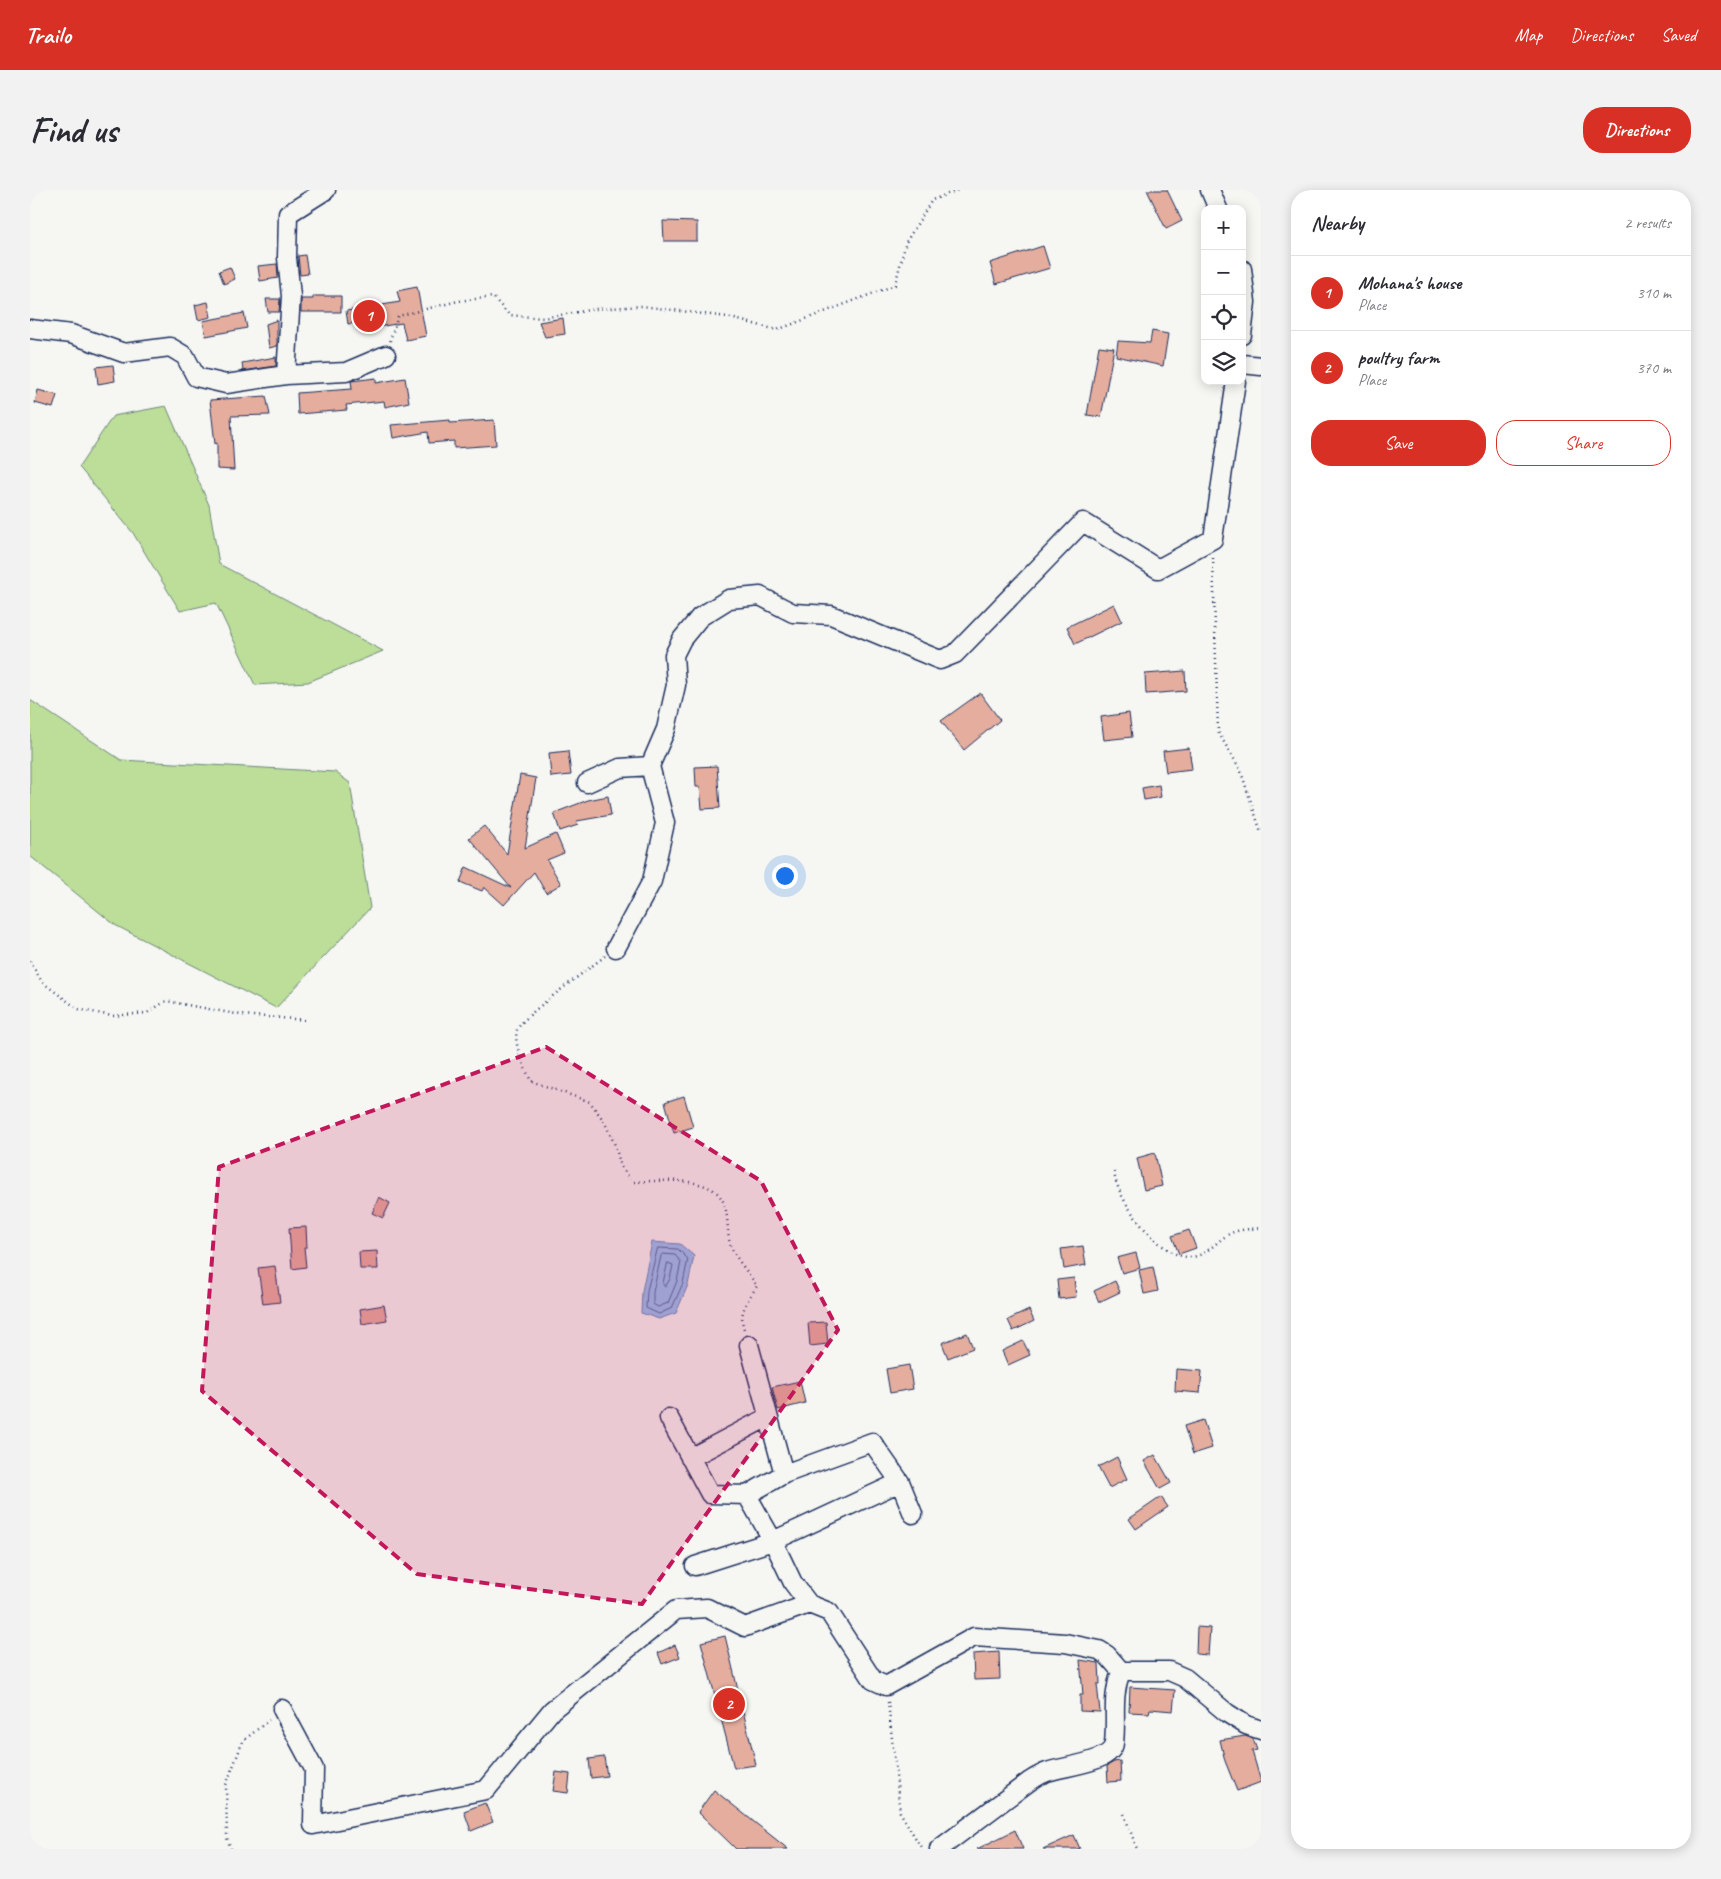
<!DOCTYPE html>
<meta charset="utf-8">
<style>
body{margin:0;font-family:Caveat,sans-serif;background:#f2f2f3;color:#2b2b33}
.controls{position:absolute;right:15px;top:15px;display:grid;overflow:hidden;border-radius:10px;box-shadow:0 2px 12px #0003}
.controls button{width:45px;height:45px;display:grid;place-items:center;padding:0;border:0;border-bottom:1px solid #e1e1e2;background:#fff;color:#2b2b33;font:25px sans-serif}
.you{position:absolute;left:754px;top:685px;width:18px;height:18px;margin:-12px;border:4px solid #fff;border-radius:50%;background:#1a73e8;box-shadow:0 0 0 8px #1a73e833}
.badge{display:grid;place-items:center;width:32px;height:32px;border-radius:50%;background:#d93025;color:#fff;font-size:16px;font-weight:700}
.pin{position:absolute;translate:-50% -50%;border:2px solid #fff;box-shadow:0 1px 5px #0006}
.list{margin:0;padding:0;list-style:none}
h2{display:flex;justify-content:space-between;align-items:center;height:65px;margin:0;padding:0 20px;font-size:21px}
h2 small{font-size:16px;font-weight:400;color:#7c7c81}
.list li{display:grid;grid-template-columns:32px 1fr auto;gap:15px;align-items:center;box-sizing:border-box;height:75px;padding:0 20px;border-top:1px solid #e1e1e2}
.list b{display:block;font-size:19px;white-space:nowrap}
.list p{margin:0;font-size:16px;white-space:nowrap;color:#7c7c81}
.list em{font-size:16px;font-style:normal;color:#7c7c81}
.actions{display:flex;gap:10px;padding:15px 20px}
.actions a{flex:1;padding:11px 0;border:1px solid #d93025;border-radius:20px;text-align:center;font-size:18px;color:#d93025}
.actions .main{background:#d93025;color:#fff}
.icon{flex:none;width:28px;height:28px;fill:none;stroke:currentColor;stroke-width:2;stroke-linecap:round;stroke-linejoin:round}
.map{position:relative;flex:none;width:1231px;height:1659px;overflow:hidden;border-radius:20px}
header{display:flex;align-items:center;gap:30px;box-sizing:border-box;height:70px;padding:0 25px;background:#d93025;color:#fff}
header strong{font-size:24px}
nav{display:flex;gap:28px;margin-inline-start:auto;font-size:18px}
.intro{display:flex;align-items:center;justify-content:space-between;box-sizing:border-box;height:120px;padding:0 30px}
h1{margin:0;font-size:35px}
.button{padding:12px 22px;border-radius:20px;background:#d93025;color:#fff;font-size:18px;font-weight:700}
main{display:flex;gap:30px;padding:0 30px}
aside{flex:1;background:#fff;border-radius:20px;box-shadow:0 2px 12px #0003}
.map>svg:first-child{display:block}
.green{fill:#bcde98;stroke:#6c867b}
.water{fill:#95c3ef;stroke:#6488b5}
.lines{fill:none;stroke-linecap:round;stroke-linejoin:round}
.shore{stroke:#4c6a98;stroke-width:1}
.building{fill:#e5ad9d;stroke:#1b2f5e}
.minor-casing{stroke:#1b2f5e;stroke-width:21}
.path{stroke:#1b2f5e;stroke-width:2.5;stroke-dasharray:1 4;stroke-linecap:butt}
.minor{stroke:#f6f6f2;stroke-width:18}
.marked{fill:#c2185b;fill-opacity:0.2;stroke:#c2185b;stroke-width:4;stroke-dasharray:10 6;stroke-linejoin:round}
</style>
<header>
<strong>Trailo</strong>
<nav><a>Map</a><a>Directions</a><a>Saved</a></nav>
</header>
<div class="intro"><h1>Find us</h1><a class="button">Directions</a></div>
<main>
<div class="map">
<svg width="1231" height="1659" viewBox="0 0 1231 1659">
<rect width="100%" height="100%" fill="#f6f6f2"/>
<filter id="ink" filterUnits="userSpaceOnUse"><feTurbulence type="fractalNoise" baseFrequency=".02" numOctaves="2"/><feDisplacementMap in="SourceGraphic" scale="10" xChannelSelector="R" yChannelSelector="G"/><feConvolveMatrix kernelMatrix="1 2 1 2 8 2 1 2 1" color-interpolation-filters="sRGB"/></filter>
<g filter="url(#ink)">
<path class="green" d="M136,216L179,315L189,374L353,461L278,492L225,495L186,413L150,421L103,343L49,277L83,226Z
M0,510L91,570L305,582L320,593L340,718L246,818L85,735L0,666Z"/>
<path class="water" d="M622,1052L650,1054L664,1066L658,1095L646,1123L629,1129L611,1123L612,1101Z"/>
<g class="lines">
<path class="shore" d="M628,1058L648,1059L658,1069L653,1093L642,1118L629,1124L616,1118L617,1101Z
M633,1064L645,1065L651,1072L647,1091L638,1113L628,1117L623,1114V1102L631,1066Z
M638,1073L643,1075L640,1089L635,1097L633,1094Z"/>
</g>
<path class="building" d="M1117,0H1137L1152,31L1136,39Z
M633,31L667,32V51H634Z
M1013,56L1020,78L966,94L960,73Z
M275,65L278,84L270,85L268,66Z
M247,74L248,88L230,91L228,76Z
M200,77L205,89L194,94L189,81Z
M387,97L396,146L376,150L372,133L336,139L335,131L318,134L316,121L370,112L367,101Z
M283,106H311V122H271V109H283Z
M236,109H250L249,122H238Z
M178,112L181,127L168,130L165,115Z
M214,123L217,138L176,146L173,131Z
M533,128L535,144L515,147L509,132Z
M247,130V156L239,158L236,134Z
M1122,141L1138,144L1133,176L1086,166L1088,151L1120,153Z
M1069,156L1084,158L1071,227L1057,225Z
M246,167V176L213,181L212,173Z
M83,175L85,191L68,194L66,177Z
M346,188V193L375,188L379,212L355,217L354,211L316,215L317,220L268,224L267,203L322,199L321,191Z
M8,200L27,205L23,218L5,213Z
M236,206L240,225L201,226L204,280L187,279V253L185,254L180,210Z
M420,230V233L464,230L466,255L424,258V251L399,253L398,242L363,248L361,235Z
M1084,414L1092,431L1045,454L1037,437Z
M1155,481L1156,501L1116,504L1115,484Z
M950,503L970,530L934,560L911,531Z
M1099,523L1102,547L1074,550L1071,527Z
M1159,558L1162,579L1136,582L1133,561Z
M538,561L541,585L521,587L519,563Z
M687,576L690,618L672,619L670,597H666L665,577Z
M490,585L506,588L495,658L526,644L534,663L517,670L531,694L516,703L504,682L474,715L454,697L452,701L430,692L436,677L481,698L439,648L454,636L477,664Z
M1129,595L1131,607L1114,610L1112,598Z
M578,606L581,625L547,631L548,635L530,641L524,623L558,610Z
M654,906L663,937L644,943L635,912Z
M1125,963L1132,996L1114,1000L1107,968Z
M349,1007L360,1013L353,1028L342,1023Z
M276,1037L277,1057H274L276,1077L262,1079L259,1038Z
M1159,1040L1166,1058L1149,1064L1142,1046Z
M1053,1056L1056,1075L1034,1079L1031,1059Z
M347,1061L348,1079H330L329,1062Z
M1106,1063L1110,1078L1092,1083L1087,1068Z
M245,1076L250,1112L233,1114L228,1078Z
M1123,1077L1128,1101L1114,1104L1109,1080Z
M1044,1088L1046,1107L1029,1109L1027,1090Z
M1085,1091L1090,1102L1069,1112L1064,1101Z
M354,1115L357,1130L332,1134L330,1119Z
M999,1120L1004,1131L983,1141L978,1130Z
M796,1132L798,1154L780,1156L778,1133Z
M937,1143L943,1158L918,1168L912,1153Z
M993,1151L1000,1165L978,1175L972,1161Z
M879,1175L883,1199L860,1203L856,1179Z
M1146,1179L1172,1181L1170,1203L1145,1201Z
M770,1191L775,1213L748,1220L742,1197Z
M1173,1230L1182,1258L1163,1264L1154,1236Z
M1125,1265L1141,1293L1130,1299L1114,1271Z
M1087,1267L1097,1289L1079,1298L1068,1277Z
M1131,1307L1138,1317L1106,1339L1099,1329Z
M1167,1437L1180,1438L1178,1465L1166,1464Z
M695,1446L726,1575L704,1578L671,1452Z
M645,1455L650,1467L632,1474L628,1463Z
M969,1462L970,1489L944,1490L943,1464Z
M1050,1470L1069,1473L1070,1494H1067L1070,1522L1050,1521V1505H1053Z
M1100,1497L1145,1500L1143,1521L1120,1519L1119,1523L1099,1522Z
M1215,1546L1223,1549L1227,1560L1222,1561L1231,1592L1207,1601L1195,1571L1190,1550Z
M574,1567L577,1586L561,1588L559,1569Z
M1090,1571L1091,1591L1078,1592L1077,1576L1084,1572Z
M526,1582L540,1584L538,1603L523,1601Z
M684,1600L758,1659H706L668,1622Z
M455,1613L463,1632L441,1641L434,1621Z
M985,1640L993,1659H947Z
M1044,1645L1050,1659H1013Z"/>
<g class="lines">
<defs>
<path id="minor" d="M296,0L258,24L257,68L261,106L256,185L316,182L356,165
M1180,0L1188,19
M1212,79L1216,112L1212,145
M0,139L41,144L94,163L140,157L155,166L166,187L196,194L256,185
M1212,174L1231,176
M557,593L590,578L620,576
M586,758L622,691L635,633L620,576L636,539L646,495L644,465L652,449L670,427L699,409L730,406L763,423L801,425L910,470L925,464L1053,332L1128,379L1183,349L1206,191
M719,1155L754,1284
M639,1228L680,1304L717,1305L754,1284L842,1252L870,1292L883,1324
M660,1268L738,1227
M717,1305L743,1351L763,1393L779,1414
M665,1376L743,1351L870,1292
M252,1519L284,1579L283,1635L456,1600L522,1520L646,1420L677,1418L715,1437L779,1414L799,1422L843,1490L856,1496L944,1447L1035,1453L1069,1460L1077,1465L1091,1481H1139L1155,1488L1197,1523L1216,1535L1231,1540
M909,1659L1000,1591C1005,1588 1011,1584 1017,1582C1033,1576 1082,1573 1084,1553C1087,1525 1081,1509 1091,1481"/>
</defs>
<use href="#minor" class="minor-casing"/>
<path class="path" d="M360,151L368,126L428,111L463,107L479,125L513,128L565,119L612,116L697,127L747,140L865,95L876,52L902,10L928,0
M1183,368L1188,542L1210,579L1231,642
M575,766C559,779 491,827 487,840C483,855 495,878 501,891L560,912L574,931L585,955L591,977L603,992C625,991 673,986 689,1005C700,1018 696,1039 700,1054C703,1065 720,1085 727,1096C718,1110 708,1122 714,1139
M0,771L12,792L48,819L82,826L117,823L136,811L211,825L278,830
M1084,982C1087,1011 1131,1070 1162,1067C1178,1065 1187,1050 1201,1043C1210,1039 1222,1039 1231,1038
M858,1512L870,1622L892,1659
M1094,1624L1107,1659
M201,1659L197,1648L196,1595L213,1551L239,1530"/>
<use href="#minor" class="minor"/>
</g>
</g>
<path class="marked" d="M516,857L731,991L808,1140L612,1414L387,1384L172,1201L189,977Z"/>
</svg>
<div class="controls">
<button>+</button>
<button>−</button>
<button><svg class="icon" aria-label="locate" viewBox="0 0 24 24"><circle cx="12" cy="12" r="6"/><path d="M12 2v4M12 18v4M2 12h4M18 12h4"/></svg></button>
<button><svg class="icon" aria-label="layers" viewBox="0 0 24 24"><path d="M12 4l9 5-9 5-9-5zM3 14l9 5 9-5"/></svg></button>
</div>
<div class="you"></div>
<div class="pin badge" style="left:339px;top:126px">1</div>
<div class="pin badge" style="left:699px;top:1514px">2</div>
</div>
<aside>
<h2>Nearby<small>2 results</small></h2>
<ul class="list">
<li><span class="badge">1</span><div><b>Mohana's house</b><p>Place</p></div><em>310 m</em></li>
<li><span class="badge">2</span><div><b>poultry farm</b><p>Place</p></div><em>370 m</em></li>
</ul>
<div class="actions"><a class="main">Save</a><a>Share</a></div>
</aside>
</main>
